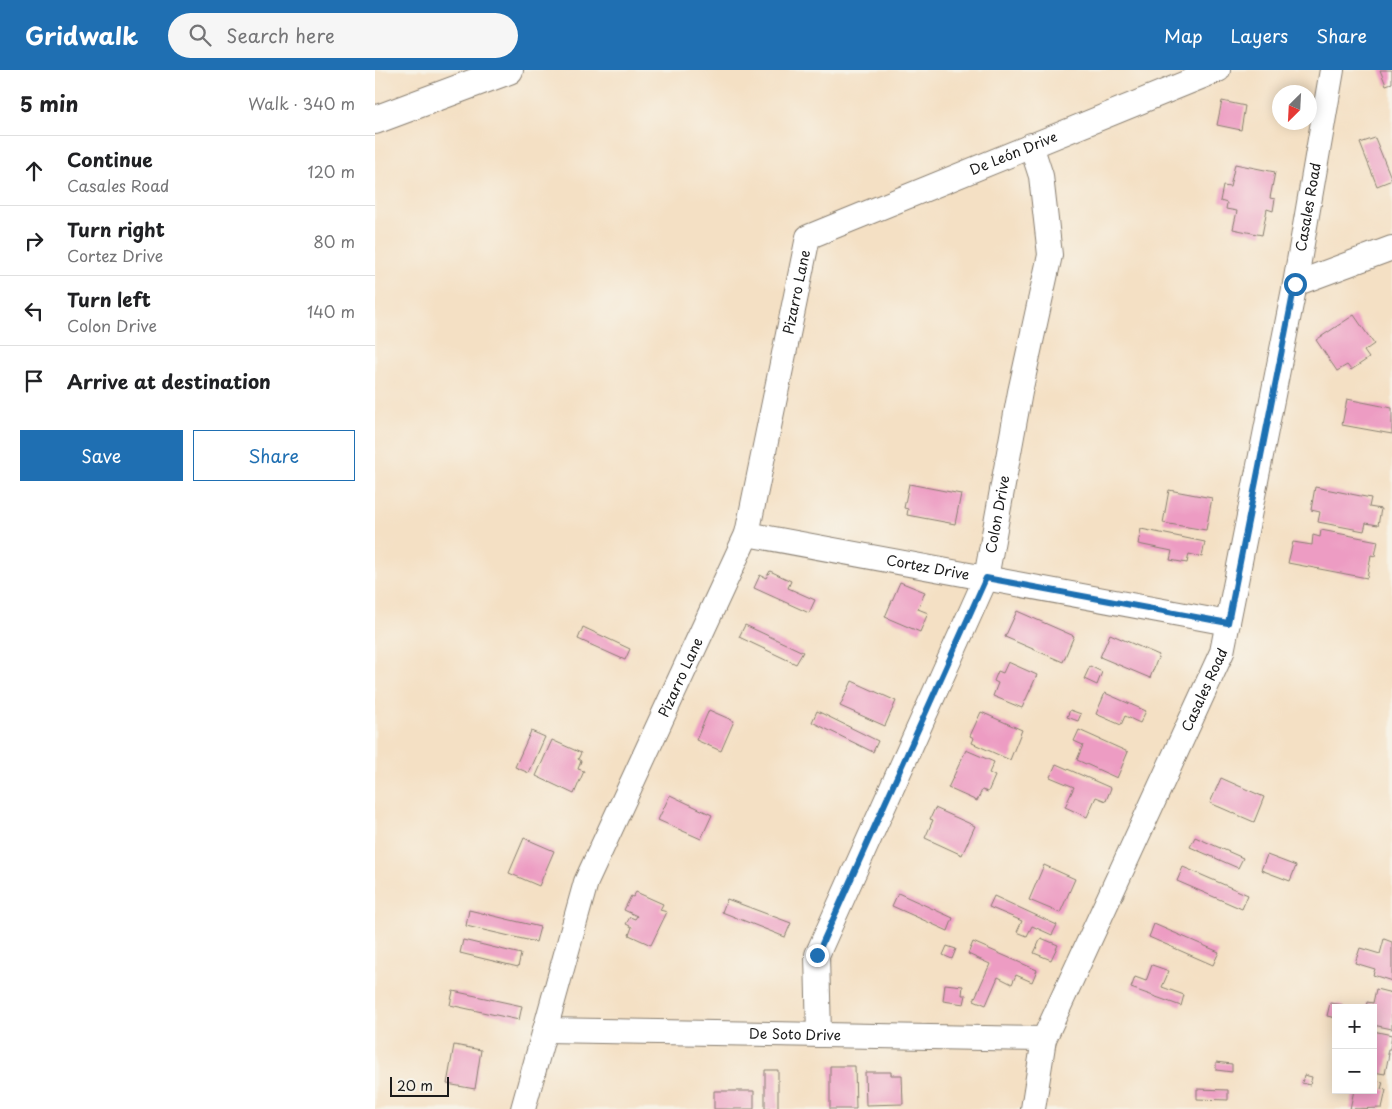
<!DOCTYPE html>
<meta charset="utf-8">
<style>
body{margin:0;font-family:"Playpen Sans",sans-serif;background:#f6f6f6;color:#202124}
.controls{position:absolute;right:15px;bottom:15px;display:grid;overflow:hidden;border-radius:0px;box-shadow:0 2px 12px #0003}
.controls button{width:45px;height:45px;display:grid;place-items:center;padding:0;border:0;border-bottom:1px solid #e0e0e0;background:#fff;color:#202124;font:25px sans-serif}
.compass{position:absolute;left:897px;top:15px;width:45px;height:45px;border-radius:50%;background:#fff;box-shadow:0 2px 12px #0003;rotate:204deg}
.scale{position:absolute;left:15px;bottom:12px;width:59px;box-sizing:border-box;padding-left:5px;border:2px solid #1c1c1c;border-top:0;font-size:14px;line-height:18px;white-space:nowrap;color:#1c1c1c;-webkit-text-stroke:4px #f7f3e8;paint-order:stroke}
.stop{position:absolute;width:15px;height:15px;margin:-11px;border:4px solid #1f6fb2;border-radius:50%;background:#fff}
.stop.end{background:#1f6fb2;border-color:#fff;box-shadow:0 1px 5px #0008}
.list{margin:0;padding:0;list-style:none}
h2{display:flex;justify-content:space-between;align-items:center;height:65px;margin:0;padding:0 20px;font-size:21px}
h2 small{font-size:16px;font-weight:400;color:#757577}
.list li{display:grid;grid-template-columns:32px 1fr auto;gap:15px;align-items:center;box-sizing:border-box;height:70px;padding:0 20px;border-top:1px solid #e0e0e0}
.list b{display:block;font-size:19px;white-space:nowrap}
.list p{margin:0;font-size:16px;white-space:nowrap;color:#757577}
.list em{font-size:16px;font-style:normal;color:#757577}
.actions{display:flex;gap:10px;padding:15px 20px}
.actions a{flex:1;padding:11px 0;border:1px solid #1f6fb2;border-radius:0px;text-align:center;font-size:18px;color:#1f6fb2}
.actions .main{background:#1f6fb2;color:#fff}
.icon{flex:none;width:28px;height:28px;fill:none;stroke:currentColor;stroke-width:2;stroke-linecap:round;stroke-linejoin:round}
.map{position:relative;flex:none;width:1017px;height:1039px;overflow:hidden}
header{display:flex;align-items:center;gap:30px;box-sizing:border-box;height:70px;padding:0 25px;background:#1f6fb2;color:#fff}
header strong{font-size:24px}
nav{display:flex;gap:28px;margin-inline-start:auto;font-size:18px}
.search{width:350px;height:45px;background:#f6f6f6;display:flex;align-items:center;gap:12px;box-sizing:border-box;padding:0 18px;border-radius:28px;color:#757577;font-size:19px}
main{display:flex}
aside{flex:1;background:#fff}
.map>svg:first-child{display:block}
.building{fill:#ed9cc3}
.lines{fill:none;stroke-linecap:round;stroke-linejoin:round}
.minor-casing{stroke:#887e70;stroke-width:26}
.tertiary-casing{stroke:#887e70;stroke-width:30}
.minor{stroke:#fff;stroke-width:24}
.tertiary{stroke:#fff;stroke-width:28}
.route{stroke:#1f6fb2;stroke-width:6}
.labels{text-anchor:middle;stroke-width:4;stroke-linejoin:round;paint-order:stroke}
.street-label{font-size:14px;fill:#1c1c1c;stroke:#f7f3e8}
</style>
<header>
<strong>Gridwalk</strong>
<div class="search"><svg class="icon" aria-label="search" viewBox="0 0 24 24"><circle cx="10" cy="10" r="6"/><path d="M15 15l6 6"/></svg>Search here</div>
<nav><a>Map</a><a>Layers</a><a>Share</a></nav>
</header>
<main>
<aside>
<h2>5 min<small>Walk · 340 m</small></h2>
<ul class="list">
<li><svg class="icon" aria-label="ahead" viewBox="0 0 24 24"><path d="M12 20V5M6 11l6-6 6 6"/></svg><div><b>Continue</b><p>Casales Road</p></div><em>120 m</em></li>
<li><svg class="icon" aria-label="right" viewBox="0 0 24 24"><path d="M7 20v-9h11M14 6l5 5-5 5"/></svg><div><b>Turn right</b><p>Cortez Drive</p></div><em>80 m</em></li>
<li><svg class="icon" aria-label="left" viewBox="0 0 24 24"><path d="M17 20v-9H6M10 6l-5 5 5 5"/></svg><div><b>Turn left</b><p>Colon Drive</p></div><em>140 m</em></li>
<li><svg class="icon" aria-label="arrive" viewBox="0 0 24 24"><path d="M6 21V4h12l-3 4 3 4H6"/></svg><div><b>Arrive at destination</b></div></li>
</ul>
<div class="actions"><a class="main">Save</a><a>Share</a></div>
</aside>
<div class="map">
<svg width="1017" height="1039" viewBox="0 0 1017 1039">
<rect width="100%" height="100%" fill="#f7f3e8"/>
<filter id="ink" filterUnits="userSpaceOnUse"><feTurbulence type="fractalNoise" baseFrequency=".02" numOctaves="2"/><feDisplacementMap in="SourceGraphic" scale="10" xChannelSelector="R" yChannelSelector="G"/><feConvolveMatrix kernelMatrix="1 2 1 2 8 2 1 2 1" color-interpolation-filters="sRGB"/></filter>
<filter id="wash" filterUnits="userSpaceOnUse"><feTurbulence type="fractalNoise" baseFrequency=".0096" numOctaves="4" result="noise"/><feDisplacementMap in="SourceGraphic" scale="20" xChannelSelector="R" yChannelSelector="G"/><feGaussianBlur stdDeviation="1.12" result="paint"/><feColorMatrix in="noise" values="0 0 0 0 0 0 0 0 0 0 0 0 0 0 0 0 0 1.4 0 .05"/><feComposite in="paint" operator="in"/></filter>
<g filter="url(#wash)">
<rect width="100%" height="100%" fill="#f4e0c4"/>
<g id="blocks">
<path class="building" d="M1005,0H1017V13L1011,15Z
M847,31L870,36L866,60L842,55Z
M1000,68L1017,110L1002,116L985,73Z
M860,94L900,102L895,128L900,129L898,141L892,139L887,165L858,159L862,141L851,139L852,133L845,131L848,116L855,117Z
M979,245L999,274L989,281L994,288L976,300L972,295L962,301L941,270Z
M972,329L1017,338V364L967,355Z
M534,414L586,424L580,454L532,445L533,439L529,438Z
M940,417L996,428L994,437L1006,439L1003,455L991,453L989,461L943,452L945,442L936,440Z
M794,420L837,428L831,460L788,453Z
M766,459L830,472L827,487L814,484L812,493L795,490L797,481L763,474Z
M946,460L1003,471L1000,486L996,485L992,508L913,493L918,472L937,475L938,465L945,467Z
M395,501L416,511L413,518L440,530L434,543L379,518L385,505L391,508Z
M525,512L550,522L543,539L553,543L545,562L510,547Z
M642,541L699,566L688,592L630,567Z
M370,555L428,582L421,594L364,567Z
M208,557L255,579L250,590L203,569Z
M735,564L784,585L775,608L725,587Z
M633,592L662,605L647,638L618,626L623,613L619,611L623,601L628,603Z
M715,596L727,602L722,615L709,609Z
M477,611L521,631L510,656L465,636Z
M730,623L771,641L765,653L750,646L746,655L721,644Z
M334,640L359,651L346,681L321,670Z
M695,640L706,644L703,651L692,647Z
M442,641L503,671L498,682L437,652Z
M606,642L647,660L635,690L597,673L599,668L595,666Z
M704,660L753,682L742,708L702,690L708,675L699,671Z
M156,661L170,667L154,703L140,697Z
M177,670L206,683L203,689L206,691L203,699L209,701L199,724L161,706Z
M591,680L619,692L614,703L620,706L613,722L607,720L602,731L573,718Z
M681,694L736,718L731,731L721,727L712,747L690,737L699,717L675,707Z
M846,708L889,727L879,752L835,733Z
M295,725L337,745L326,769L283,750Z
M560,738L600,756L587,785L550,768L558,750L555,749Z
M820,767L868,788L863,798L815,777Z
M149,768L179,781L164,816L134,803Z
M892,785L921,796L915,811L886,800Z
M669,795L700,809L685,843L654,830Z
M808,797L873,825L867,839L802,811Z
M261,822L288,834L285,840L292,842L276,875L254,865L257,857L251,854L255,847L260,849L262,846L249,840L256,826L258,827Z
M523,823L578,848L573,861L517,836Z
M619,826L682,855L677,865L657,856L652,866L642,862L647,851L614,837Z
M352,829L416,853L410,867L347,842Z
M94,840L165,857L161,872L91,856Z
M779,854L844,882L838,895L774,867Z
M666,868L683,875L676,890L659,883Z
M1009,869L1017,872V911L998,905L1000,899L980,893L985,878L1005,884Z
M88,870L146,884L143,897L85,883Z
M598,872L662,900L657,912L641,905L637,914L623,907L611,935L599,930L615,894L593,884Z
M572,876L581,879L577,889L568,885Z
M777,895L794,901L787,917L809,925L806,936L756,918L760,907L771,911Z
M570,914L588,916L587,925H591L589,934L568,931Z
M1001,919L1017,923V959L998,955V938H991L992,932L998,933Z
M78,921L147,936L144,950L75,935Z
M955,933L968,935L967,938H961V948L952,946Z
M998,961L1017,965L1015,979H1013L1012,984H1014L1010,1004L998,1002Z
M79,975L106,980L100,1019L72,1014Z
M841,992L857,994V1002L841,1000Z
M455,996H480L481,1039H455Z
M390,1000H403V1039H390Z
M490,1002H516V1005H527L528,1034L491,1035Z
M929,1005L937,1007L935,1015L927,1013Z
M998,1010L1008,1012L1006,1019L1011,1020L1007,1038L975,1039L979,1020H998Z
M822,1019L853,1020V1030L822,1029Z
M339,1021H379V1039H339Z"/>
</g>
</g>
<g filter="url(#ink)">
<use href="#blocks" fill-opacity="0" stroke="#887e70" stroke-width="1"/>
<g class="lines">
<defs>
<g id="minor">
<path d="M920,214L1017,178"/>
<path id="s1" d="M372,464L853,553"/>
<path id="s2" d="M170,960L669,969"/>
<path id="s3" d="M444,965L442,885L611,508L645,322L675,185L666,106L656,75"/>
<path id="s4" d="M148,1039L211,812L372,464L433,167L843,0"/>
<path id="s5" d="M658,1039L669,969L847,582L920,214L957,0"/>
</g>
<path id="tertiary" d="M0,50L134,0"/>
</defs>
<use href="#minor" class="minor-casing"/>
<use href="#tertiary" class="tertiary-casing"/>
<use href="#minor" class="minor"/>
<use href="#tertiary" class="tertiary"/>
</g>
</g>
<g class="lines" filter="url(#ink)">
<path class="route" d="M442,885L611,508L853,553L920,214"/>
</g>
<g class="labels">
<g class="street-label">
<text dy="5" stroke="none"><textPath href="#s4" startOffset="1144">De León Drive</textPath></text>
<text dy="5" stroke="none"><textPath href="#s5" startOffset="950">Casales Road</textPath></text>
<text dy="5" stroke="none"><textPath href="#s4" startOffset="866">Pizarro Lane</textPath></text>
<text dy="5" stroke="none"><textPath href="#s3" startOffset="558">Colon Drive</textPath></text>
<text dy="5" stroke="none"><textPath href="#s1" startOffset="184">Cortez Drive</textPath></text>
<text dy="5" stroke="none"><textPath href="#s4" startOffset="461">Pizarro Lane</textPath></text>
<text dy="5" stroke="none"><textPath href="#s5" startOffset="455">Casales Road</textPath></text>
<text dy="5" stroke="none"><textPath href="#s2" startOffset="250">De Soto Drive</textPath></text>
</g>
</g>
</svg>
<div class="controls">
<button>+</button>
<button>−</button>
</div>
<svg class="compass" viewBox="-18 -18 36 36"><path d="M0-13l5 13h-10z" fill="#e53935"/><path d="M0 13l5-13h-10z" fill="#757577"/></svg>
<div class="scale">20 m</div>
<div class="stop" style="left:920px;top:214px"></div>
<div class="stop end" style="left:442px;top:885px"></div>
</div>
</main>
